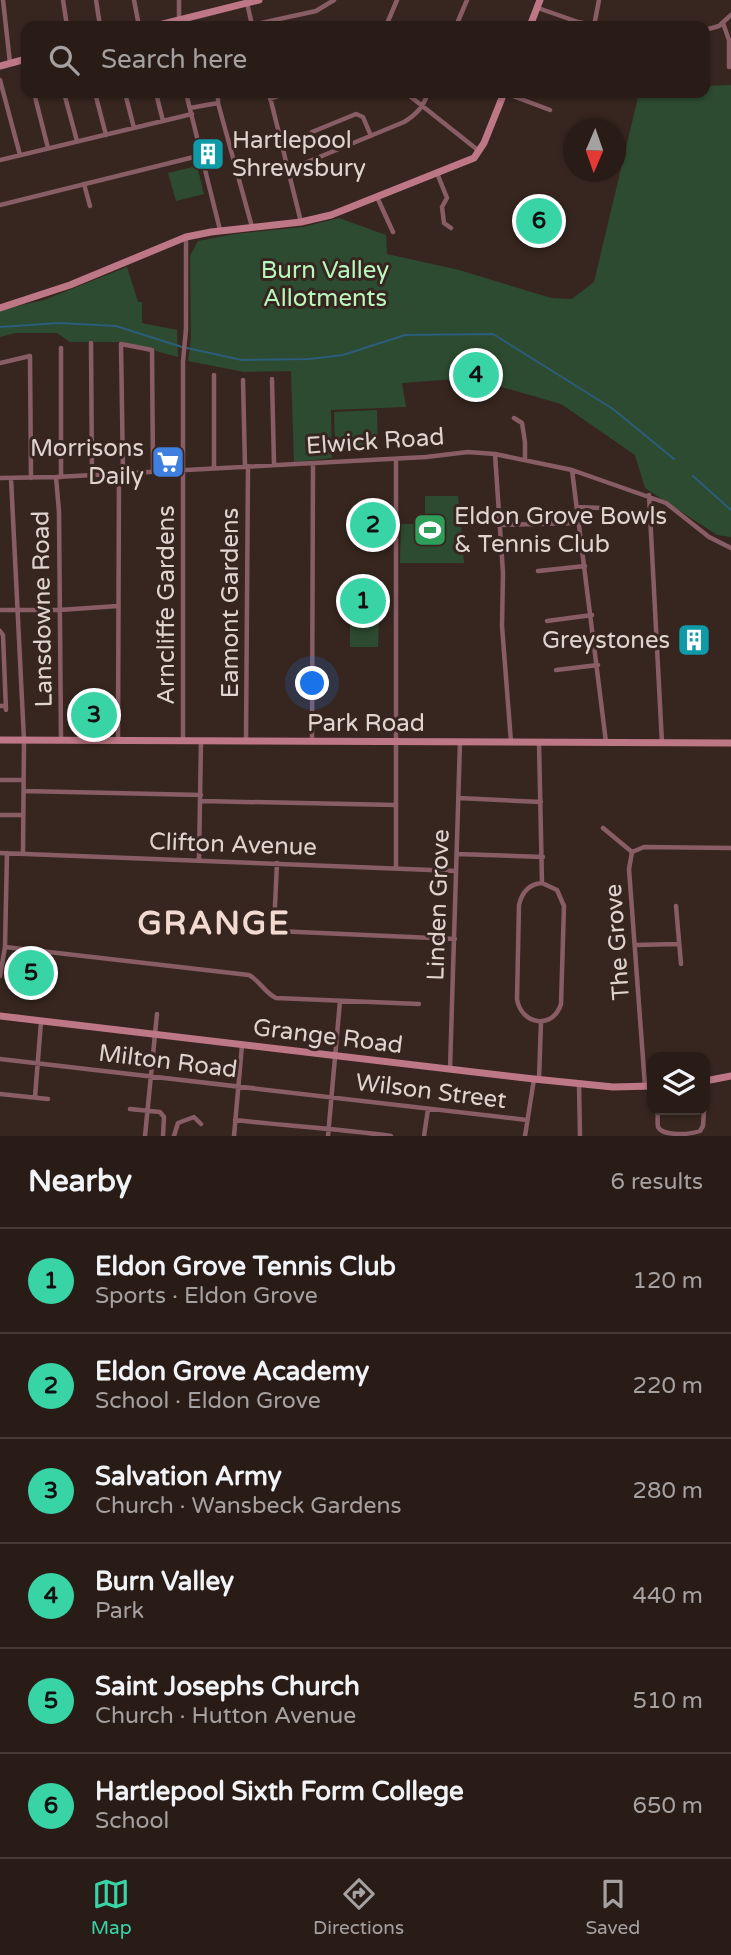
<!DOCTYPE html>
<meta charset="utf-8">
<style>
body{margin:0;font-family:"Varela Round",sans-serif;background:#352924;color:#f1f3f6}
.controls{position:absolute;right:21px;bottom:21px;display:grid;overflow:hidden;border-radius:14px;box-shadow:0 2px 5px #0004}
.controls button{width:63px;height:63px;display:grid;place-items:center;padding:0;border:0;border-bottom:2px solid #453a36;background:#291c17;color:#f1f3f6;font:35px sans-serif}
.compass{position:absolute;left:563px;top:119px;width:63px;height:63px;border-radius:50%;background:#291c17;box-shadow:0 2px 5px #0004;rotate:182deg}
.you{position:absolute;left:313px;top:684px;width:24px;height:24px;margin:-18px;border:5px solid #fff;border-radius:50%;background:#1a73e8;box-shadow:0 0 0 10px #1a73e833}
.badge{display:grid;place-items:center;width:46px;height:46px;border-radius:50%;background:#38d4a6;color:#111;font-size:23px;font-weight:700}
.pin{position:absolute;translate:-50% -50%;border:4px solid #fff;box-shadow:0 2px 7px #0006}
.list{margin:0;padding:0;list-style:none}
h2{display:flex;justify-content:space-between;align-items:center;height:91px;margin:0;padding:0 28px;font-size:30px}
h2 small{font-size:23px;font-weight:400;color:#a5a1a1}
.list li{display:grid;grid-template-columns:46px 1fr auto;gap:21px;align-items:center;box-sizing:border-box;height:105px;padding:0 28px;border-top:2px solid #453a36}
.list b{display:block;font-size:26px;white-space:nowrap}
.list p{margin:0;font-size:23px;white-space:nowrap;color:#a5a1a1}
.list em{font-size:23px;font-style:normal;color:#a5a1a1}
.icon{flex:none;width:38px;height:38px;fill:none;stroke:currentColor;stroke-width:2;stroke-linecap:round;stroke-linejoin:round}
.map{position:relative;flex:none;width:731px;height:1136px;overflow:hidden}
.search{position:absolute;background:#291c17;box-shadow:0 2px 5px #0004;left:21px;right:21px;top:21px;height:77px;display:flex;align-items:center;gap:18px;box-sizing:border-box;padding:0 24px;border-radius:14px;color:#a5a1a1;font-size:26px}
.sheet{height:721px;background:#291c17}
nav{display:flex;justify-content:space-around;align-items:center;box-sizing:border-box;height:98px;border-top:2px solid #453a36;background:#291c17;font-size:19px;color:#a5a1a1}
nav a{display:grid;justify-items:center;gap:4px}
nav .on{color:#38d4a6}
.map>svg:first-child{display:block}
.green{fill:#2d4b30}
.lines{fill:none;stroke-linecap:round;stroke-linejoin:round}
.stream{stroke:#2c5d7a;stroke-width:2}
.street{stroke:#895d65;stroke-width:4.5}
.secondary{stroke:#be7885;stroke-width:7}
.labels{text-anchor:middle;stroke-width:6;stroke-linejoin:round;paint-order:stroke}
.poi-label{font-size:24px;fill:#e0d4cf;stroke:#37261f;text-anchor:start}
.park-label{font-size:24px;fill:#b7f6bc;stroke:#37261f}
.street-label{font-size:24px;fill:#e0d4cf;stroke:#37261f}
.district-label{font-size:32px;font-weight:bold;letter-spacing:2px;fill:#f3dad1;stroke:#37261f}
</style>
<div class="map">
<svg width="731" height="1136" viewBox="0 0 731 1136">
<rect width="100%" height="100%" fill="#37261f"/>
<path class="green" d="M731,85V537L717,535L645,488L635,455L561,404L470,378L402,383L406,407L331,410L332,458L294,462L291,371L244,372L188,361L191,339L190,256L198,241L234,234L303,227L339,218L386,235L387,254L459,270L551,298L572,299L594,282L639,93H705V86Z
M197,166L204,194L176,201L168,173Z
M127,267L138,302H142V323L177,330L178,357L122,342H70L57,333H15L0,337V310L44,300Z
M377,410L378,448L335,450L334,412Z
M425,496H458L464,563H400L401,524H425Z
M350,584H376V617L379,618L378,647H350Z"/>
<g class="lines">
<path class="stream" d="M0,327L59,323L116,326L182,347
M187,348L242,360L309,359L343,355L405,335L493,334L613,409L674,459
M693,476L731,510"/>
<path class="street" d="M3,0L10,63
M63,0L67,26
M96,0L100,26
M134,0L139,26
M247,3L252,25
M538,8L578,22L598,26
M179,20V0
M723,23L729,40V67
M252,25L316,11L334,0
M386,26L397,0
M456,26L467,0
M594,26L599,0
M705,30L719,26L731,15
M0,80L20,155
M34,93L48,148
M64,93L77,141
M95,93L106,135
M125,93L134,128
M156,93L163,121
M186,93L220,230
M218,93V103L252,227
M269,93L301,222
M406,93L479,151
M505,93L550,110
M606,95L607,93
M270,99L287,93
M190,108L218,103
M312,132L356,114L363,117L371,136
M0,160L192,114
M288,170L404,122C417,114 423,107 428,93
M437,173L447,198L442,207L444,223L451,228
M84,184L90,206
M377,197L393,232
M0,205L202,155
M91,343L92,475
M61,348V477
M0,363L30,356L31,478
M214,375V468
M272,379L274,464
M243,380L245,466
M514,418L522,423L525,442V459
M495,454L503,573L502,626L511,742
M572,470L606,742
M123,472L121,344L152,350L153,471
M56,477L59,512L61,740
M0,478L56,477L426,457L468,452L495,454L572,470L666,503L709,537L731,548
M11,478L24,740L23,853
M649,495L662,743
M577,507L602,508L617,513
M500,525L579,523
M538,571L585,566
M0,610H59L118,606
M547,621L592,615
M0,631L3,635L6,710
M556,670L598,665
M0,706H3
M118,740L119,472
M183,740V362L186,329V238
M246,741L248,466
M312,741L313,463
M539,742L542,883
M0,780H23
M24,791L201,795
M459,798L541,802
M201,801L396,805
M0,815H23
M603,828L632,852
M0,853L456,871
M457,854L543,857
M199,860L201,741
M277,863L274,927L276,931L455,939
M396,868V459
M542,883L557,890L564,906L561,1004C553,1030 521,1025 517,999L519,905C522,892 529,884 542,883Z
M676,906L681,964
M635,945L679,944
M5,947L249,975C260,981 265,993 276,998L419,1004
M0,976L5,947L7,853
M0,1059L527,1120
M450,1069L460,742
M539,1079L541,1022
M579,1084L580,1136
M645,1086L629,869L632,852L644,847L731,848
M0,1094L48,1099
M35,1097L41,1022
M130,1109L160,1112L164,1117L163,1136
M658,1110C658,1115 657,1122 658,1127C662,1136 689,1135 700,1131L703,1126L704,1110
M235,1120C287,1126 339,1129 391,1136
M145,1136L157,1014
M174,1136L178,1123L194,1117L201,1124
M234,1136L242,1045
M328,1136L340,1001
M424,1136L428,1109
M525,1136L534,1079"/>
<path class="secondary" d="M155,26L259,0
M530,26L540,0
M0,66L26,59
M0,308L70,285L186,237L211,232L301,222L331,215L474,158L484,143L504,93
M0,740L731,743
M0,1016L534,1079L613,1087L652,1086
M705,1081L731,1076"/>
</g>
<defs>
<symbol id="building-square" viewBox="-11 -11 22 22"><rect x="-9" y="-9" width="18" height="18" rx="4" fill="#0f9aa8" stroke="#37261f"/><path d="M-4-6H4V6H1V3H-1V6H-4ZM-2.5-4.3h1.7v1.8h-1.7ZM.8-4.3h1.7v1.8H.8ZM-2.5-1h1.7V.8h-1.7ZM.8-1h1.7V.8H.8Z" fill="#fff"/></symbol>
<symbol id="supermarket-square" viewBox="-11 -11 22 22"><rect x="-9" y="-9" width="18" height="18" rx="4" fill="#3f7fe0" stroke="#37261f"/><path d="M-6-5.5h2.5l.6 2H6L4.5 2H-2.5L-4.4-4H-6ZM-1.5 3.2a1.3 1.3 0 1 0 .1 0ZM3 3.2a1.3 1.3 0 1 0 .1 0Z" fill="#fff"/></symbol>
<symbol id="stadium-square" viewBox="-11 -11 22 22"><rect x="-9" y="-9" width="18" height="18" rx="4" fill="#2e9e5b" stroke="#37261f"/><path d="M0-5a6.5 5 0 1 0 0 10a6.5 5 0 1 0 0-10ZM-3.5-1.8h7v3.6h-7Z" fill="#fff"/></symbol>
</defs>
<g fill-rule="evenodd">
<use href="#building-square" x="189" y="135" width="38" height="38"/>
<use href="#supermarket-square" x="149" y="443" width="38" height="38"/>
<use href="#stadium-square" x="411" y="511" width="38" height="38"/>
<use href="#building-square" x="675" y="621" width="38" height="38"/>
</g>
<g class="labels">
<g class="poi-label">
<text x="232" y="148">Hartlepool<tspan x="232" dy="28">Shrewsbury</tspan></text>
<text x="144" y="456" text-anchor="end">Morrisons<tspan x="144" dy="28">Daily</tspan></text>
<text x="454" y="524">Eldon Grove Bowls<tspan x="454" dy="28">&amp; Tennis Club</tspan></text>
<text x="670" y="648" text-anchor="end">Greystones</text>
</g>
<g class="park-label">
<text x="325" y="278">Burn Valley<tspan x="325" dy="28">Allotments</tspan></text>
</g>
<g class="street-label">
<text transform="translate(375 441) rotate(-4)" y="8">Elwick Road</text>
<text transform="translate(230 603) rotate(-90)" y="8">Eamont Gardens</text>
<text transform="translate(166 605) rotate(-90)" y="8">Arncliffe Gardens</text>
<text transform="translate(42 609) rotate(-91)" y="8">Lansdowne Road</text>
<text x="366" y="731">Park Road</text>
<text transform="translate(233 844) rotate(2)" y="8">Clifton Avenue</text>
<text transform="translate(438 905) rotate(-88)" y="8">Linden Grove</text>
<text transform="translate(617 942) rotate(-94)" y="8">The Grove</text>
<text transform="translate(328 1036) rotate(7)" y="8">Grange Road</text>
<text transform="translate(168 1061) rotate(7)" y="8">Milton Road</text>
<text transform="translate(431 1091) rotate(7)" y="8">Wilson Street</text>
</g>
<g class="district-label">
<text x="214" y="934">GRANGE</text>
</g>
</g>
</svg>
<div class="controls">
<button><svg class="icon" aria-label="layers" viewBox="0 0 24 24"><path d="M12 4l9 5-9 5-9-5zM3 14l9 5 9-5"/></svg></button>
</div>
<svg class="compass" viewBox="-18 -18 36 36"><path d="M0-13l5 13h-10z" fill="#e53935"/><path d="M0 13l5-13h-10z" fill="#a5a1a1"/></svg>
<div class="you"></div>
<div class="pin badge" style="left:363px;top:601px">1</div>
<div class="pin badge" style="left:373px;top:525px">2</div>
<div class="pin badge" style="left:94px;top:715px">3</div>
<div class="pin badge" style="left:476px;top:375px">4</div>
<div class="pin badge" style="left:31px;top:973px">5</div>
<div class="pin badge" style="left:539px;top:221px">6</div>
<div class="search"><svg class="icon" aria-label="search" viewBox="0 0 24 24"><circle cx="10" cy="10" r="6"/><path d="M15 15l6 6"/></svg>Search here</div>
</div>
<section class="sheet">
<h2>Nearby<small>6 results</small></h2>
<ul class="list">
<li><span class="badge">1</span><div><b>Eldon Grove Tennis Club</b><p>Sports · Eldon Grove</p></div><em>120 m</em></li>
<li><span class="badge">2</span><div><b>Eldon Grove Academy</b><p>School · Eldon Grove</p></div><em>220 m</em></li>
<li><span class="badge">3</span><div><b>Salvation Army</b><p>Church · Wansbeck Gardens</p></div><em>280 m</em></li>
<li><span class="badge">4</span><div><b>Burn Valley</b><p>Park</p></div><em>440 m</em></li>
<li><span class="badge">5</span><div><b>Saint Josephs Church</b><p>Church · Hutton Avenue</p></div><em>510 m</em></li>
<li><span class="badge">6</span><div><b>Hartlepool Sixth Form College</b><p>School</p></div><em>650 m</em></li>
</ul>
</section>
<nav>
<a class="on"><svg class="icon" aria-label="map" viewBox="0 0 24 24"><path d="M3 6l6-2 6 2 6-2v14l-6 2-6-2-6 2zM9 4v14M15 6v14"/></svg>Map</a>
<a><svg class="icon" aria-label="directions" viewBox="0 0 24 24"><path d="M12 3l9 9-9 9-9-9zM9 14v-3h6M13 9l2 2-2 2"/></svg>Directions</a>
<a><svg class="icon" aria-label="saved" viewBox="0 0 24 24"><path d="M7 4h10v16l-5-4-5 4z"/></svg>Saved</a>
</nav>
